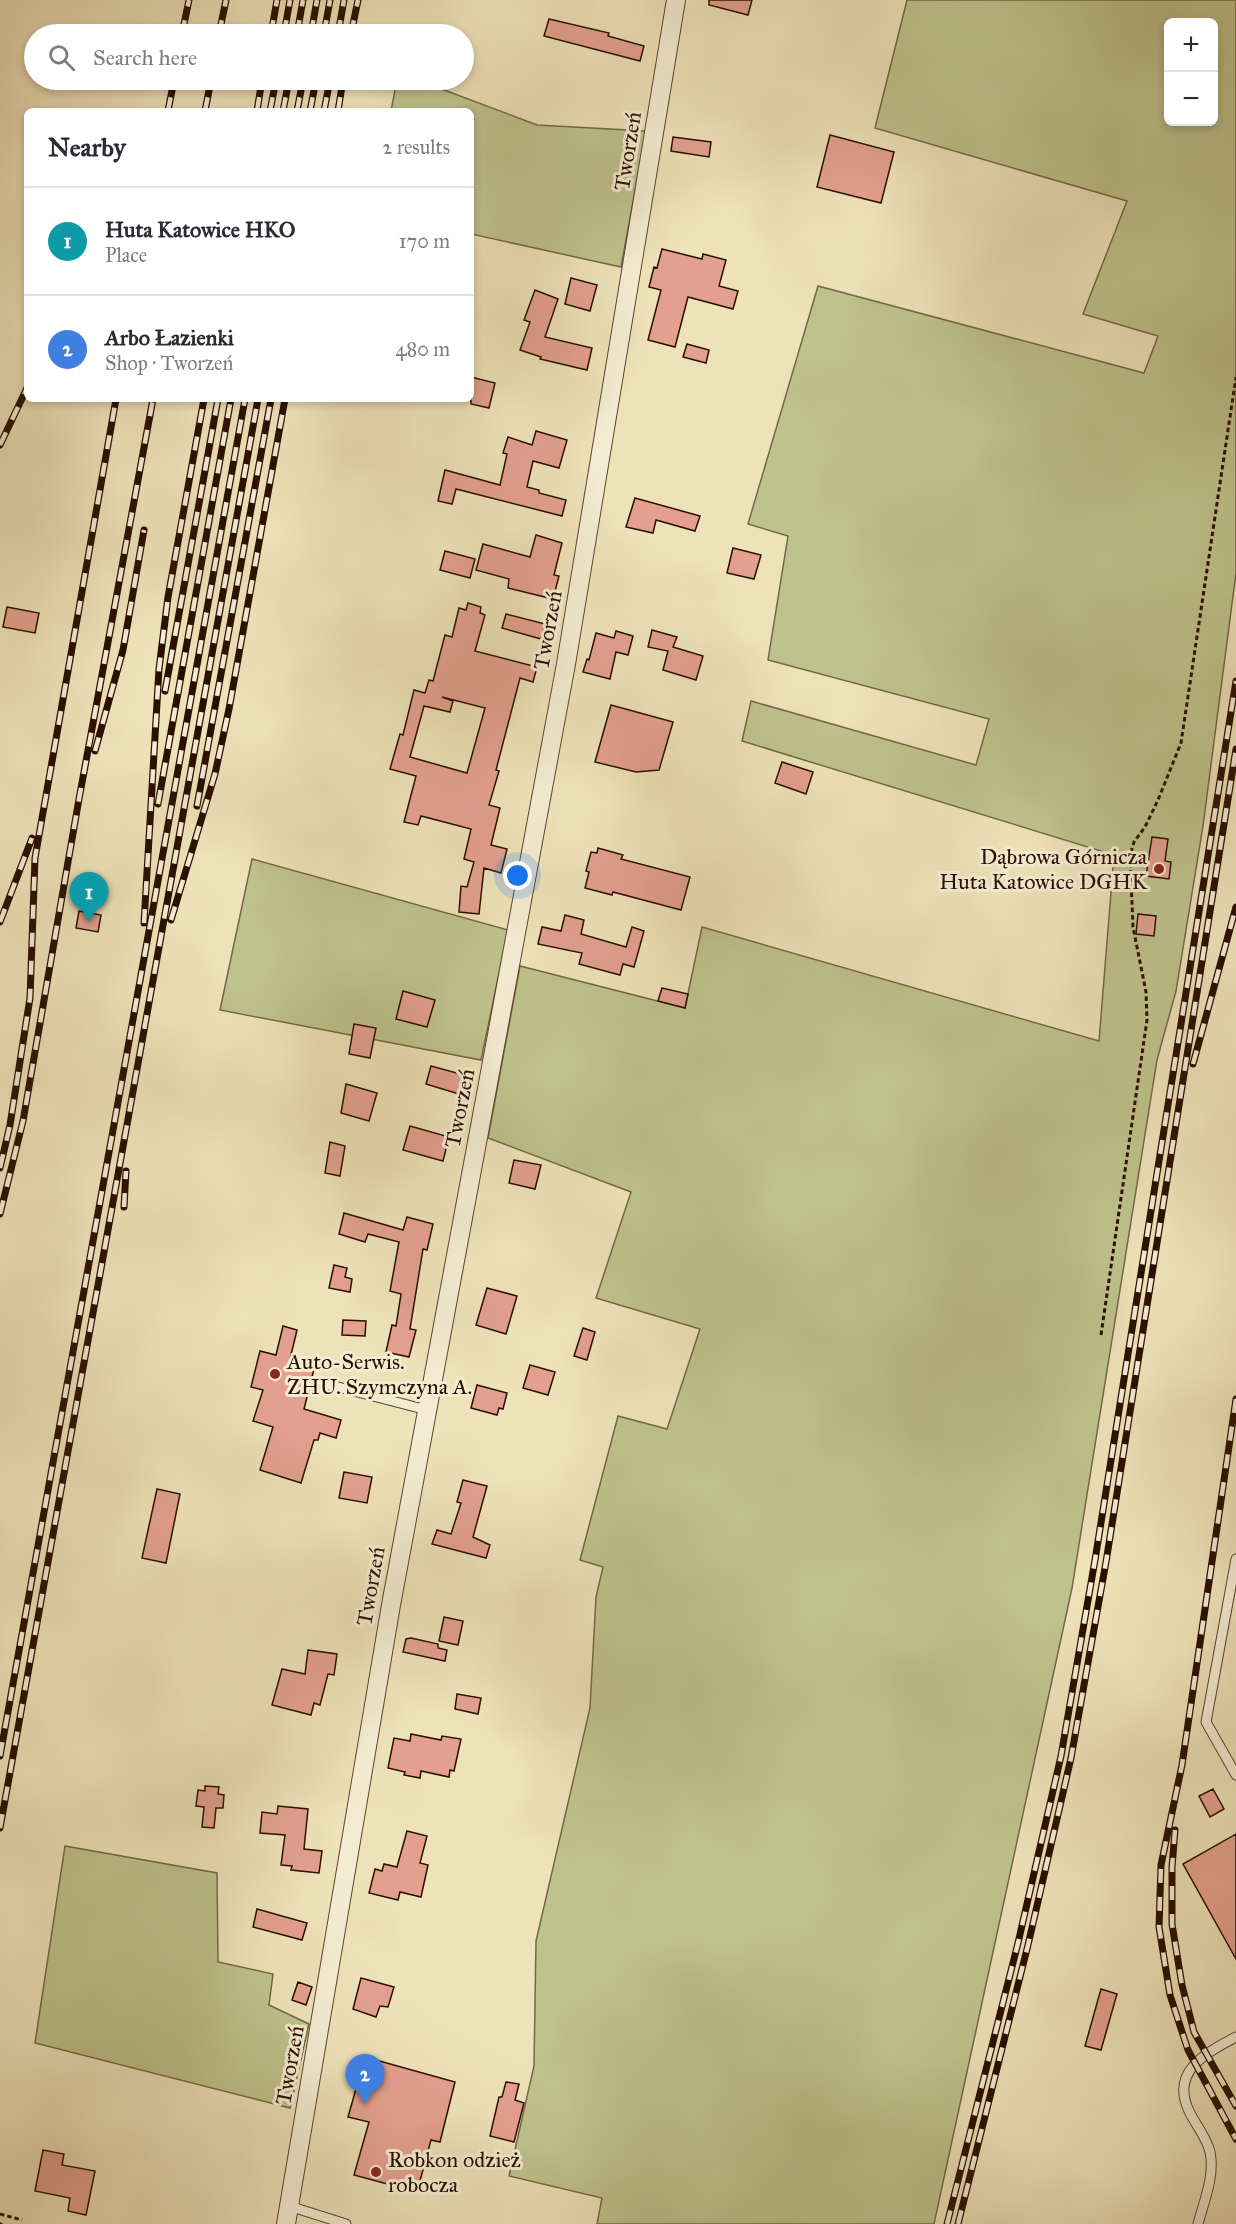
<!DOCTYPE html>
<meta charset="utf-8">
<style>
body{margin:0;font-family:"IM FELL Great Primer",serif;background:#f2f2f3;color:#2b2b33}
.controls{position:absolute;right:18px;top:18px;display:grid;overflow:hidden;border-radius:9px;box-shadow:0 3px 9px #0003}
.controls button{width:54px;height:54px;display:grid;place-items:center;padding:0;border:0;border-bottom:2px solid #e1e1e2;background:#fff;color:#2b2b33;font:30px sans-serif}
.you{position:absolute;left:518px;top:876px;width:21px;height:21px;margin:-15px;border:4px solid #fff;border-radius:50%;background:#1a73e8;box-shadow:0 0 0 9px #1a73e833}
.badge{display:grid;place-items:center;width:39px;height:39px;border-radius:50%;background:#8f2418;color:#fff;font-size:20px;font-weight:700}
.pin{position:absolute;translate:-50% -50px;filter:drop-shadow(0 2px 3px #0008)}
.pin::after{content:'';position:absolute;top:32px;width:21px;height:18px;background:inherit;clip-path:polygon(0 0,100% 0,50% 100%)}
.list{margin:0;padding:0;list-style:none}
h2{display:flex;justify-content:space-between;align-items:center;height:78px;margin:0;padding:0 24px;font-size:26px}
h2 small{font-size:20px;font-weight:400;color:#7c7c81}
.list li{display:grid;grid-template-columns:39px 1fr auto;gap:18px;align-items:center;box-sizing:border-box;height:108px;padding:0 24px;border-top:2px solid #e1e1e2}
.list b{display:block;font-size:22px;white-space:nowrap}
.list p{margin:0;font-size:20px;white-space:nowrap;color:#7c7c81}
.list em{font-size:20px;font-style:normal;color:#7c7c81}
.icon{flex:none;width:33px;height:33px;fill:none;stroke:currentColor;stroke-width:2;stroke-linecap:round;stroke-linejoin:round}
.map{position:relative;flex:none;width:1236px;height:2224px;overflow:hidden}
.search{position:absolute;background:#fff;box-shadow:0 3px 9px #0003;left:24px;top:24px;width:450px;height:66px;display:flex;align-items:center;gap:15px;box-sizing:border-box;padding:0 21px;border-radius:33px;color:#7c7c81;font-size:22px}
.panel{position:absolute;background:#fff;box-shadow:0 3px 9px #0003;left:24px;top:108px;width:450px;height:294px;border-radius:9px}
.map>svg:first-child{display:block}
.green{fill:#bec28c;stroke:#746846;stroke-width:1.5;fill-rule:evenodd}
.building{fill:#e3a08f;stroke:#2a0f00;stroke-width:1.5;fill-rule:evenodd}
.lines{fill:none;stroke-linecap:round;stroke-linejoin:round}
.service-casing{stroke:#5b442e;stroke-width:11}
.minor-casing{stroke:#5b442e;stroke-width:20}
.path{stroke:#2a0f00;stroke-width:3;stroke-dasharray:4.5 3;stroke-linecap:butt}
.service{stroke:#f4ecd2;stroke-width:9}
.minor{stroke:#f4ecd2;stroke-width:18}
.tram{stroke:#2a0f00;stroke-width:1.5}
.rail-casing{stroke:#2a0f00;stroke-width:7}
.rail{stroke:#f4ecd2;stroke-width:4.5;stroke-dasharray:14;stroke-linecap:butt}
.poi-dot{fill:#8f2418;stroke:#f4ecd2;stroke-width:2}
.labels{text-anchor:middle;stroke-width:6;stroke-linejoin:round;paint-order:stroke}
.street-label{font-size:22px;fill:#2a0f00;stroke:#f4ecd2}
.poi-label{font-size:22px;fill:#2a0f00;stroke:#f4ecd2;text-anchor:start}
</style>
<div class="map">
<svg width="1236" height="2224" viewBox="0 0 1236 2224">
<rect width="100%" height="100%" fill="#eee2b9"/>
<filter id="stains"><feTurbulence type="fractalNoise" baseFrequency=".00333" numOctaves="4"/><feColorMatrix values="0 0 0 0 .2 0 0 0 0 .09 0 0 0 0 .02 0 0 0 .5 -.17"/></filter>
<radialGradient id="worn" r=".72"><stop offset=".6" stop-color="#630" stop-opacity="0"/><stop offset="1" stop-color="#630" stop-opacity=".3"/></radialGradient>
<path class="green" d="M907,0H1236V573L1203,826L1176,991L1157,1060L1072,1588L934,2224H597L602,2198L509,2176L534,2066L536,1941L590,1708L596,1597L603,1567L580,1560L618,1416L667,1429L700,1329L596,1298L631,1192L488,1138L520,966L685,1008L702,927L1099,1041L1114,855L742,741L751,701L976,765L989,719L768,660L788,536L748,524L818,286L1144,373L1158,336L1083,314L1127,201L875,128ZM1168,22H1214V122H1168Z
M397,80H432L431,85L537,125L646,131L621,267L471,234V111H391Z
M252,859L508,930L481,1060L220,1010Z
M65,1846L217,1873L218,1962L273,1974L269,2005L309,2024L290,2108L35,2043Z"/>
<path class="building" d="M709,0H752L748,15L709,5Z
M549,19L609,33L608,36L644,46L640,61L544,36Z
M830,135L894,152L881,203L817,187Z
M673,137L711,142L709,157L671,151Z
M662,249L702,259L703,254L726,260L719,286L738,291L733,309L688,297L675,347L648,340L661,290L649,287L654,267L657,268Z
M571,278L597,285L590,311L565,304Z
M535,290L558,299L545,337L592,348L587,370L540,359L541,357L520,350L530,322L524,320Z
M687,344L709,350L706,363L683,357Z
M471,377L495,383L489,408L471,404Z
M536,431L567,440L559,468L533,461L527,487L539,490V493L566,500L562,516L456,489L452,504L438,501L445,470L500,485L507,454L503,453L508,437L532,445Z
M635,498L700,516L695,531L656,520L653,533L626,527Z
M536,535L562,543L554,575L559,576L553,599L508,588L509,579L476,570L483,544L530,557Z
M733,548L761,555L754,579L727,573Z
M445,551L475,559L470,578L440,570Z
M468,603L481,607L480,613L485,615L475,651L537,667L533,682L520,678L496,770L499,771L489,805L500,808L491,845L507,849L501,873L484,868L479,914L459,912L461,886L467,887L474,862L464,859L471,829L421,816L418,825L404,822L416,776L390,769L400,734L403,735L414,690L425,693L429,680L433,681L445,635L452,637L459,608L466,610ZM442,697L485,708L467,773L410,757L424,706L450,712L453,701Z
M7,607L39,613L35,633L3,627Z
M506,614L545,624L541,639L502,628Z
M652,630L677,637L673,647L703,656L696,680L663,670L668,651L648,647Z
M616,631L633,636L628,655L616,652L610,679L583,672L587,659L589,660L596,633L614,638Z
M611,705L673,722L659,770L636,772L595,762Z
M782,762L813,772L806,794L775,783Z
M1152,837L1168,839L1165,861L1171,862L1169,879L1146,876Z
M598,848L623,855L621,859L690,877L681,910L613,892L612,895L585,888L589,872L586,871L591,852L597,853Z
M79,911L101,915L98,932L76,928Z
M1138,914L1156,916L1154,936L1136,934Z
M565,915L584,920L581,934L626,947L632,927L644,931L634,967L623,964L620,975L579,964L582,953L538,944L542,927L561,931Z
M662,988L688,994L685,1008L658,1001Z
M403,991L435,1000L427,1027L396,1019Z
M354,1024L376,1028L370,1058L349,1054Z
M431,1066L464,1075L459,1094L426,1084Z
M346,1084L377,1093L369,1121L341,1113Z
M410,1126L449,1137L443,1161L403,1150Z
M330,1142L345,1146L340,1176L325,1173Z
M514,1160L541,1165L535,1189L509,1183Z
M344,1213L403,1230L407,1217L433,1224L427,1250L423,1249L410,1329L416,1330L409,1357L386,1352L392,1325L396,1326L401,1294L390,1291L399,1242L368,1234L365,1242L339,1234Z
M334,1265L347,1268L345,1277L352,1279L350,1292L329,1288Z
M487,1288L517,1296L506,1334L476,1325Z
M343,1320L366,1321L365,1336L342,1335Z
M283,1326L297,1330L290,1359L315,1365L304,1409L341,1420L336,1438L320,1433L318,1440H314L301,1483L260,1470L273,1427L253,1421L263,1390L251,1387L260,1351L276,1355Z
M583,1328L595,1332L587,1360L574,1356Z
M530,1365L555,1372L548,1395L523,1388Z
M477,1385L507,1393L503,1409L499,1408L497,1415L471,1408Z
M344,1472L372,1477L367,1503L339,1498Z
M463,1480L487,1486L473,1537L490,1545L486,1558L432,1544L437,1530L451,1534L461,1503L457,1502Z
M157,1489L180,1494L166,1563L142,1558Z
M444,1617L463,1621L458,1645L439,1641Z
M411,1638L438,1644V1648L447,1650L445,1661L403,1652L406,1639Z
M308,1650L337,1654L334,1675L328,1674L320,1705L314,1703L311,1715L272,1705L282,1669L305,1674Z
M457,1694L481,1698L478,1714L455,1709Z
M411,1734L441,1740L442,1736L461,1739L454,1771L450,1770L449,1777L421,1771L420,1778L404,1775L405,1772L388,1768L394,1738L410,1741Z
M205,1786L219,1787L218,1794L224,1795L223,1808H216L214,1828L202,1827L204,1807L196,1806L198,1790L205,1791Z
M1213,1789L1224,1809L1210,1817L1199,1796Z
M278,1806L308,1809L304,1849L322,1851L319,1873L291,1870L292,1866L281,1865L285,1835L260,1833L262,1812L277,1814Z
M407,1831L427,1836L420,1863L428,1865L421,1897L400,1892L398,1900L369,1893L375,1869L382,1871L384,1864L397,1867Z
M1236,1834V1959L1183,1864Z
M257,1909L307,1923L302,1940L253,1927Z
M361,1978L394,1987L388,2007L380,2006L376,2017L353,2009Z
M298,1982L312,1987L306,2005L292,2000Z
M1101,1989L1117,1994L1101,2050L1085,2046Z
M365,2057L455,2082L440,2142L431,2140L417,2192L354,2175L369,2122L348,2117Z
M506,2082L519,2084L515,2100L524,2103L514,2142L490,2136L499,2097H502Z
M43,2150L64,2154L62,2165L95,2171L86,2215L68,2211L70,2198L35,2191Z"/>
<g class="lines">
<defs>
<path id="service" d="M323,1383L427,1410
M1236,1559L1206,1722L1236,1775
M289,2206L346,2224
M1198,2224C1204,2201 1215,2176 1210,2152C1207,2138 1195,2124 1189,2111C1170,2071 1206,2053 1236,2037"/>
<path id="minor" d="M286,2224L391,1605L566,664L676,0"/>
</defs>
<use href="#service" class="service-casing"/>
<use href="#minor" class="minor-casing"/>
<path class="path" d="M1101,1335L1147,1020L1146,992L1133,927L1130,856L1134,842L1145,827L1158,800L1181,743L1236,377
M0,2214L22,2220"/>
<use href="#service" class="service"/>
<use href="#minor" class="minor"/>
<path class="tram" d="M0,2223L2,2224"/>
<defs>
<path id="rail" d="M182,34L189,0
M219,34L226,0
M271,34L277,0
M284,34L290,0
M297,34L303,0
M311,34L317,0
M324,34L330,0
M338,34L344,0
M351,34L358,0
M168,111L174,80
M205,111L211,80
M257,111L262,80
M270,111L276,80
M283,111L289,80
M297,111L303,80
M310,111L316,80
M324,111L330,80
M338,111L343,80
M0,445L27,388
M165,691L218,399
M95,751L123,650L144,530
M158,804L231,399
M197,806L271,399
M171,920L215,774L229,709L285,399
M0,922L32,838
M144,923L159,669L168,597L204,399
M1193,1064L1236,907
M0,1168L10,1125L30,998L35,858L116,399
M124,1207L126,1171
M0,1214L23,1121L79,799L153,399
M1236,1399L1182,1765L1161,1865L1159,1927L1170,1995L1188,2050L1236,2139
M0,1756L245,399
M0,1828L258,399
M1175,1830L1172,1867V1924L1182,1985L1194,2032L1236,2106
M947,2224L1018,1943L1061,1756L1095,1560L1236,681
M958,2224L1028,1945L1071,1758L1106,1562L1236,749"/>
</defs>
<use href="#rail" class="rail-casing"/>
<use href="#rail" class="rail"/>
</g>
<g class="poi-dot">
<circle cx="1159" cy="869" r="6"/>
<circle cx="275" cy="1374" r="6"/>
<circle cx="376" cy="2172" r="6"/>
</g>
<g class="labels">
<g class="street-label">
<text transform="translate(627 151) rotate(-81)" y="8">Tworzeń</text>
<text transform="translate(547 630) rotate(-80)" y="8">Tworzeń</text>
<text transform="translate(459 1108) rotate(-79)" y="8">Tworzeń</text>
<text transform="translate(370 1586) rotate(-80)" y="8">Tworzeń</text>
<text transform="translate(289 2065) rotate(-80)" y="8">Tworzeń</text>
</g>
<g class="poi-label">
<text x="1147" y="864" text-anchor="end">Dąbrowa Górnicza<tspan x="1147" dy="25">Huta Katowice DGHK</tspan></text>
<text x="287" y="1369">Auto-Serwis.<tspan x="287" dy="25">ZHU. Szymczyna A.</tspan></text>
<text x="388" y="2167">Robkon odzież<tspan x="388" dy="25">robocza</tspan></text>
</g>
</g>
<rect width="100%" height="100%" filter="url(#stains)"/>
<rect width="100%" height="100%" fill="url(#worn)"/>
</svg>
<div class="controls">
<button>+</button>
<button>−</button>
</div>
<div class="you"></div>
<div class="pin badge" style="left:89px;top:922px;background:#0f9aa8">1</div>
<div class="pin badge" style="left:365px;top:2104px;background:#3f7fe0">2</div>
<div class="search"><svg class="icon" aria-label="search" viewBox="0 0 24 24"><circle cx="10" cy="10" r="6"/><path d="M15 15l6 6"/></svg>Search here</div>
<section class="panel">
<h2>Nearby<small>2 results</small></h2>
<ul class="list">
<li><span class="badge" style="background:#0f9aa8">1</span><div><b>Huta Katowice HKO</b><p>Place</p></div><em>170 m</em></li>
<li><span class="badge" style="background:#3f7fe0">2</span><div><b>Arbo Łazienki</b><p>Shop · Tworzeń</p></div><em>480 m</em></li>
</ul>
</section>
</div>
